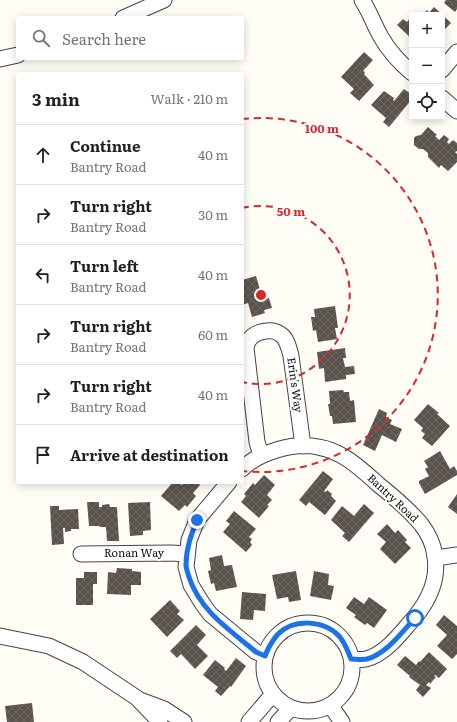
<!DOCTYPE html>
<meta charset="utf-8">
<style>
body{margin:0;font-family:Literata,serif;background:#f2f2f2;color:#202124}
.controls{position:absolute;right:12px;top:12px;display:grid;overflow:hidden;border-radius:4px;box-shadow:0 2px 10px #0003}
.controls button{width:36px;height:36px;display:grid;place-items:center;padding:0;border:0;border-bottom:1px solid #e0e0e0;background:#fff;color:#202124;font:20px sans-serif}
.stop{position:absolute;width:12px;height:12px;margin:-9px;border:3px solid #1a73e8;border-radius:50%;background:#fff}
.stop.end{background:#1a73e8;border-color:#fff;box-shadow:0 1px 4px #0008}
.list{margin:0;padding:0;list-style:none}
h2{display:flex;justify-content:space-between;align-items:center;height:52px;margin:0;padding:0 16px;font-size:17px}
h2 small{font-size:13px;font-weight:400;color:#757577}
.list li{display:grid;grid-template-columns:26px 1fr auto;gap:12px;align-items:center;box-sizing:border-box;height:60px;padding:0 16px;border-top:1px solid #e0e0e0}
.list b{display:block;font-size:15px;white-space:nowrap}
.list p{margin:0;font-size:13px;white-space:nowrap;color:#757577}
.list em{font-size:13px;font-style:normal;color:#757577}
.icon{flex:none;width:22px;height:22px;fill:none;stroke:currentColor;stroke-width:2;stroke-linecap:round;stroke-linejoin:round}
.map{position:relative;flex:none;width:457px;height:722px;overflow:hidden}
.search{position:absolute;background:#fff;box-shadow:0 2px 10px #0003;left:16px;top:16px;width:228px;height:44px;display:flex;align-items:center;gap:10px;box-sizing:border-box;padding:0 14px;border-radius:4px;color:#757577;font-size:15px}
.panel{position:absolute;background:#fff;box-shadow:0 2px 10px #0003;left:16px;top:72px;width:228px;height:412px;border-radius:4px}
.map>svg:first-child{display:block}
.building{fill:url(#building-cross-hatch)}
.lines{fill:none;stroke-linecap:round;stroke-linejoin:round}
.minor-casing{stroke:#444;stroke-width:17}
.minor{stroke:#fff;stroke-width:15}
.route{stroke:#1a73e8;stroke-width:5}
.ring{fill:none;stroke:#d62828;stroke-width:2;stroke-dasharray:7 5}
.labels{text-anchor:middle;stroke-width:4;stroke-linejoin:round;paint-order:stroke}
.street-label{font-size:11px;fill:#111;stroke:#fff}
.centre{fill:#d62828;stroke:#fff;stroke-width:2}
.ring-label{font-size:12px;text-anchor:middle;font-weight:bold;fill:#d62828;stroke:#fff;stroke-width:4;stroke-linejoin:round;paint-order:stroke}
</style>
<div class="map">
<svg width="457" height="722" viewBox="0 0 457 722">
<defs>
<pattern id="building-cross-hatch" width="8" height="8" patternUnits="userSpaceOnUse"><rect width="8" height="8" fill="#5a524d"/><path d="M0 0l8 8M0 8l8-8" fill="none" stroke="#6d6662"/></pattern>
</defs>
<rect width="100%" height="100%" fill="#fffdf5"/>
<path class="building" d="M446,0H457V9L455,12L444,3Z
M434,7L451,23L442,32V15H423L427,10L429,13Z
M412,16V39L397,25L403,19L407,22Z
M364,52L373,60L363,71L365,72L364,74L374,85L359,101L350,93L354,89L341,77Z
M404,89L412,95V99L389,127L383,122L386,118L371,105L384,91L394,98L393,100L394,101Z
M428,127L437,135L435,136L439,140L444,135L449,139L447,142L449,144L453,140L457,143V151L455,152L457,154V162L448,171L441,165L439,168L428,157V153L423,149H419L414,145V138L416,136L421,135Z
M256,276L263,300L269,298L272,308L264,310L265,313L252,317L248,303L242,305V280Z
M335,306L338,328H335L337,339L318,342L316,330L313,331L311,317H315L314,309Z
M345,348L346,358H343L345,367L354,366L355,374L346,375V379L325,382L324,368L319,369L317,352Z
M343,390L344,392H349L350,401L354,400L356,422L333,424L332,416H330L328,404H330L329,391Z
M428,404L439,413L437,414L450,426L432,446L422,438L425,434L421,431L423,428L414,420Z
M379,409L387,413L386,417L392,420L390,424L402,429L396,442L382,435L375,451L363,445Z
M440,451L450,469L454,466L457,471V475L425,494L419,483V481L429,476L425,469L428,467L424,461Z
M323,471L333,479L324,491L326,492L327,490L332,494L331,496L336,501L325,515L309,502L306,506L299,500Z
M264,475L275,485L267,495L272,500L267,505L269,506L259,518L241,502L246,496L244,494L253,483L255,485Z
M173,482H178L182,485L184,482H197L200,485L193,493L196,496L187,507L185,505L179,511L161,496Z
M457,494V514L448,507Z
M87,502H99V507H102V505L109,504L110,507H117L119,541H107L106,527H100L99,526H89Z
M150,502L151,530L143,531V535L130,536L128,503Z
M364,504L374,513L349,542L342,536L345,533L331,520L342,506L354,516Z
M50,506H59V510L78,509L79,529H71V531L65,532V528H63L64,544L52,545Z
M234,511L256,529L249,537L252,539L250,542L252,545L246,552L223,532L230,524L226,521Z
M387,524L395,533L398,530L407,540L405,542L411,548L395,564L380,549L386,542L377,534Z
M222,555L224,566L232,565L237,587L216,591L214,583L211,584L208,571L211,570L209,558Z
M117,568L132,569V571L141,572V585H131V595L107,594L108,572L116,573Z
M296,571L301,600L289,602L288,597L277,599L272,575Z
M314,571L329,574L328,585L334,586L331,600L310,596Z
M84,572H97V584H93V605H76V578H84Z
M242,592L266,594L265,611L254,610L253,620L240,619Z
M354,597L364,604L369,597L387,610L374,628L367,623L365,625L354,617L356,615L346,608Z
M170,600L180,611L177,614L184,620L167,637L150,619Z
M444,615L457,626V654L452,659L437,646L447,635L436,625Z
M196,625L206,635L197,645L208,656L195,669L181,654L177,658L170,651Z
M429,652L447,669L439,678L435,675L434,676L436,677L430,684L429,682L426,685L431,688L423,697L416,690L420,685L409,677L410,676L397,665L405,656L416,665L419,661L420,662Z
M236,658L246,666L231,687L230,686L221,696L215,691L218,687L203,675L215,660L225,668L224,669L226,671Z
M32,703L34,722H7L5,706Z"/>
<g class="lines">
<defs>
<path id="minor" d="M362,0C370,12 374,25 381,37C389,51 400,63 412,73
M123,18L164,0
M0,59L18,55
M442,70L457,52
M442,98L457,111
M261,455L257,442L246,348C247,346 247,342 249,340C255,331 272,328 280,334C287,338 289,348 291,356L303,446
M242,469C259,452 294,442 318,447C343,451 361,469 379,485C394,497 409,510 421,524C428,533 434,546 435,557C439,583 425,607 408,625C398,637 383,655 366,659C361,660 356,659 351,659
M229,482L197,520L189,540L186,567L191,585L202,603L210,614L256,652L265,655
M81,554L171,553L187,554
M436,558L457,555
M264 667a44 44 0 1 1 88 0a44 44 0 1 1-88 0Z
M0,636L49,646L83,662L137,698L160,722
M140,700L164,709L184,722
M330,705L342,722
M249,722L273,694
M278,722L291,708"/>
</defs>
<use href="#minor" class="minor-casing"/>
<use href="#minor" class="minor"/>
</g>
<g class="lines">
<path class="route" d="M197,520C191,535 186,549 186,565C186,569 188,573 189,577C200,611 230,630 256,652L265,656C268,648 272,641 278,634C294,618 325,620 340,637C345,644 348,651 351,659C356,659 362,660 367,659C386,654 402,632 415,618"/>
</g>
<g class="ring">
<path d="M242 208A89 89 0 1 1 242 382"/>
<path d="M242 119A177 177 0 1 1 242 471"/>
</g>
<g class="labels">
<g class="street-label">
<text transform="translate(295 385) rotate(82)" y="4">Erin's Way</text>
<text transform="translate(393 498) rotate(43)" y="4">Bantry Road</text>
<text x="134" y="557">Ronan Way</text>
</g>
</g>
<circle cx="261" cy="295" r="6" class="centre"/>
<g class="ring-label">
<text x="322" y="133">100 m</text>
<text x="291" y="216">50 m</text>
</g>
</svg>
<div class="controls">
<button>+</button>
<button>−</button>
<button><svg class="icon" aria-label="locate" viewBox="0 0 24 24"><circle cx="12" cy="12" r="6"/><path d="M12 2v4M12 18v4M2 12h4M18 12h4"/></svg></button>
</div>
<div class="stop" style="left:415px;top:618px"></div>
<div class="stop end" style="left:197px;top:520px"></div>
<div class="search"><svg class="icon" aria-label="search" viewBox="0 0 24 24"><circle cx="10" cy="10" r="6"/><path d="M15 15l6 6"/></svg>Search here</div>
<section class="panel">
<h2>3 min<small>Walk · 210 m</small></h2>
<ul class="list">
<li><svg class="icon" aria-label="ahead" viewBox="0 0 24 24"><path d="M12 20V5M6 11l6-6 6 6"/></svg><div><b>Continue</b><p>Bantry Road</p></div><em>40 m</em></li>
<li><svg class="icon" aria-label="right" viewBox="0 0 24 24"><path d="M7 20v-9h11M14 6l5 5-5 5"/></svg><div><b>Turn right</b><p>Bantry Road</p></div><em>30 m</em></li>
<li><svg class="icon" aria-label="left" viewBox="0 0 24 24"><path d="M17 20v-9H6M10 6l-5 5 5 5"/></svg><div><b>Turn left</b><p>Bantry Road</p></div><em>40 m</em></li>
<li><svg class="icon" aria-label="right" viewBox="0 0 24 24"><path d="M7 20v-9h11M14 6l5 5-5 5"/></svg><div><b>Turn right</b><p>Bantry Road</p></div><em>60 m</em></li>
<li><svg class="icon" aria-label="right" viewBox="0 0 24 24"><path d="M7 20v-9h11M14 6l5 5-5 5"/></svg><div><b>Turn right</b><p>Bantry Road</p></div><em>40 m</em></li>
<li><svg class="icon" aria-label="arrive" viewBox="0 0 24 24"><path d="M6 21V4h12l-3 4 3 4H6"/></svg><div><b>Arrive at destination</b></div></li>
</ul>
</section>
</div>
